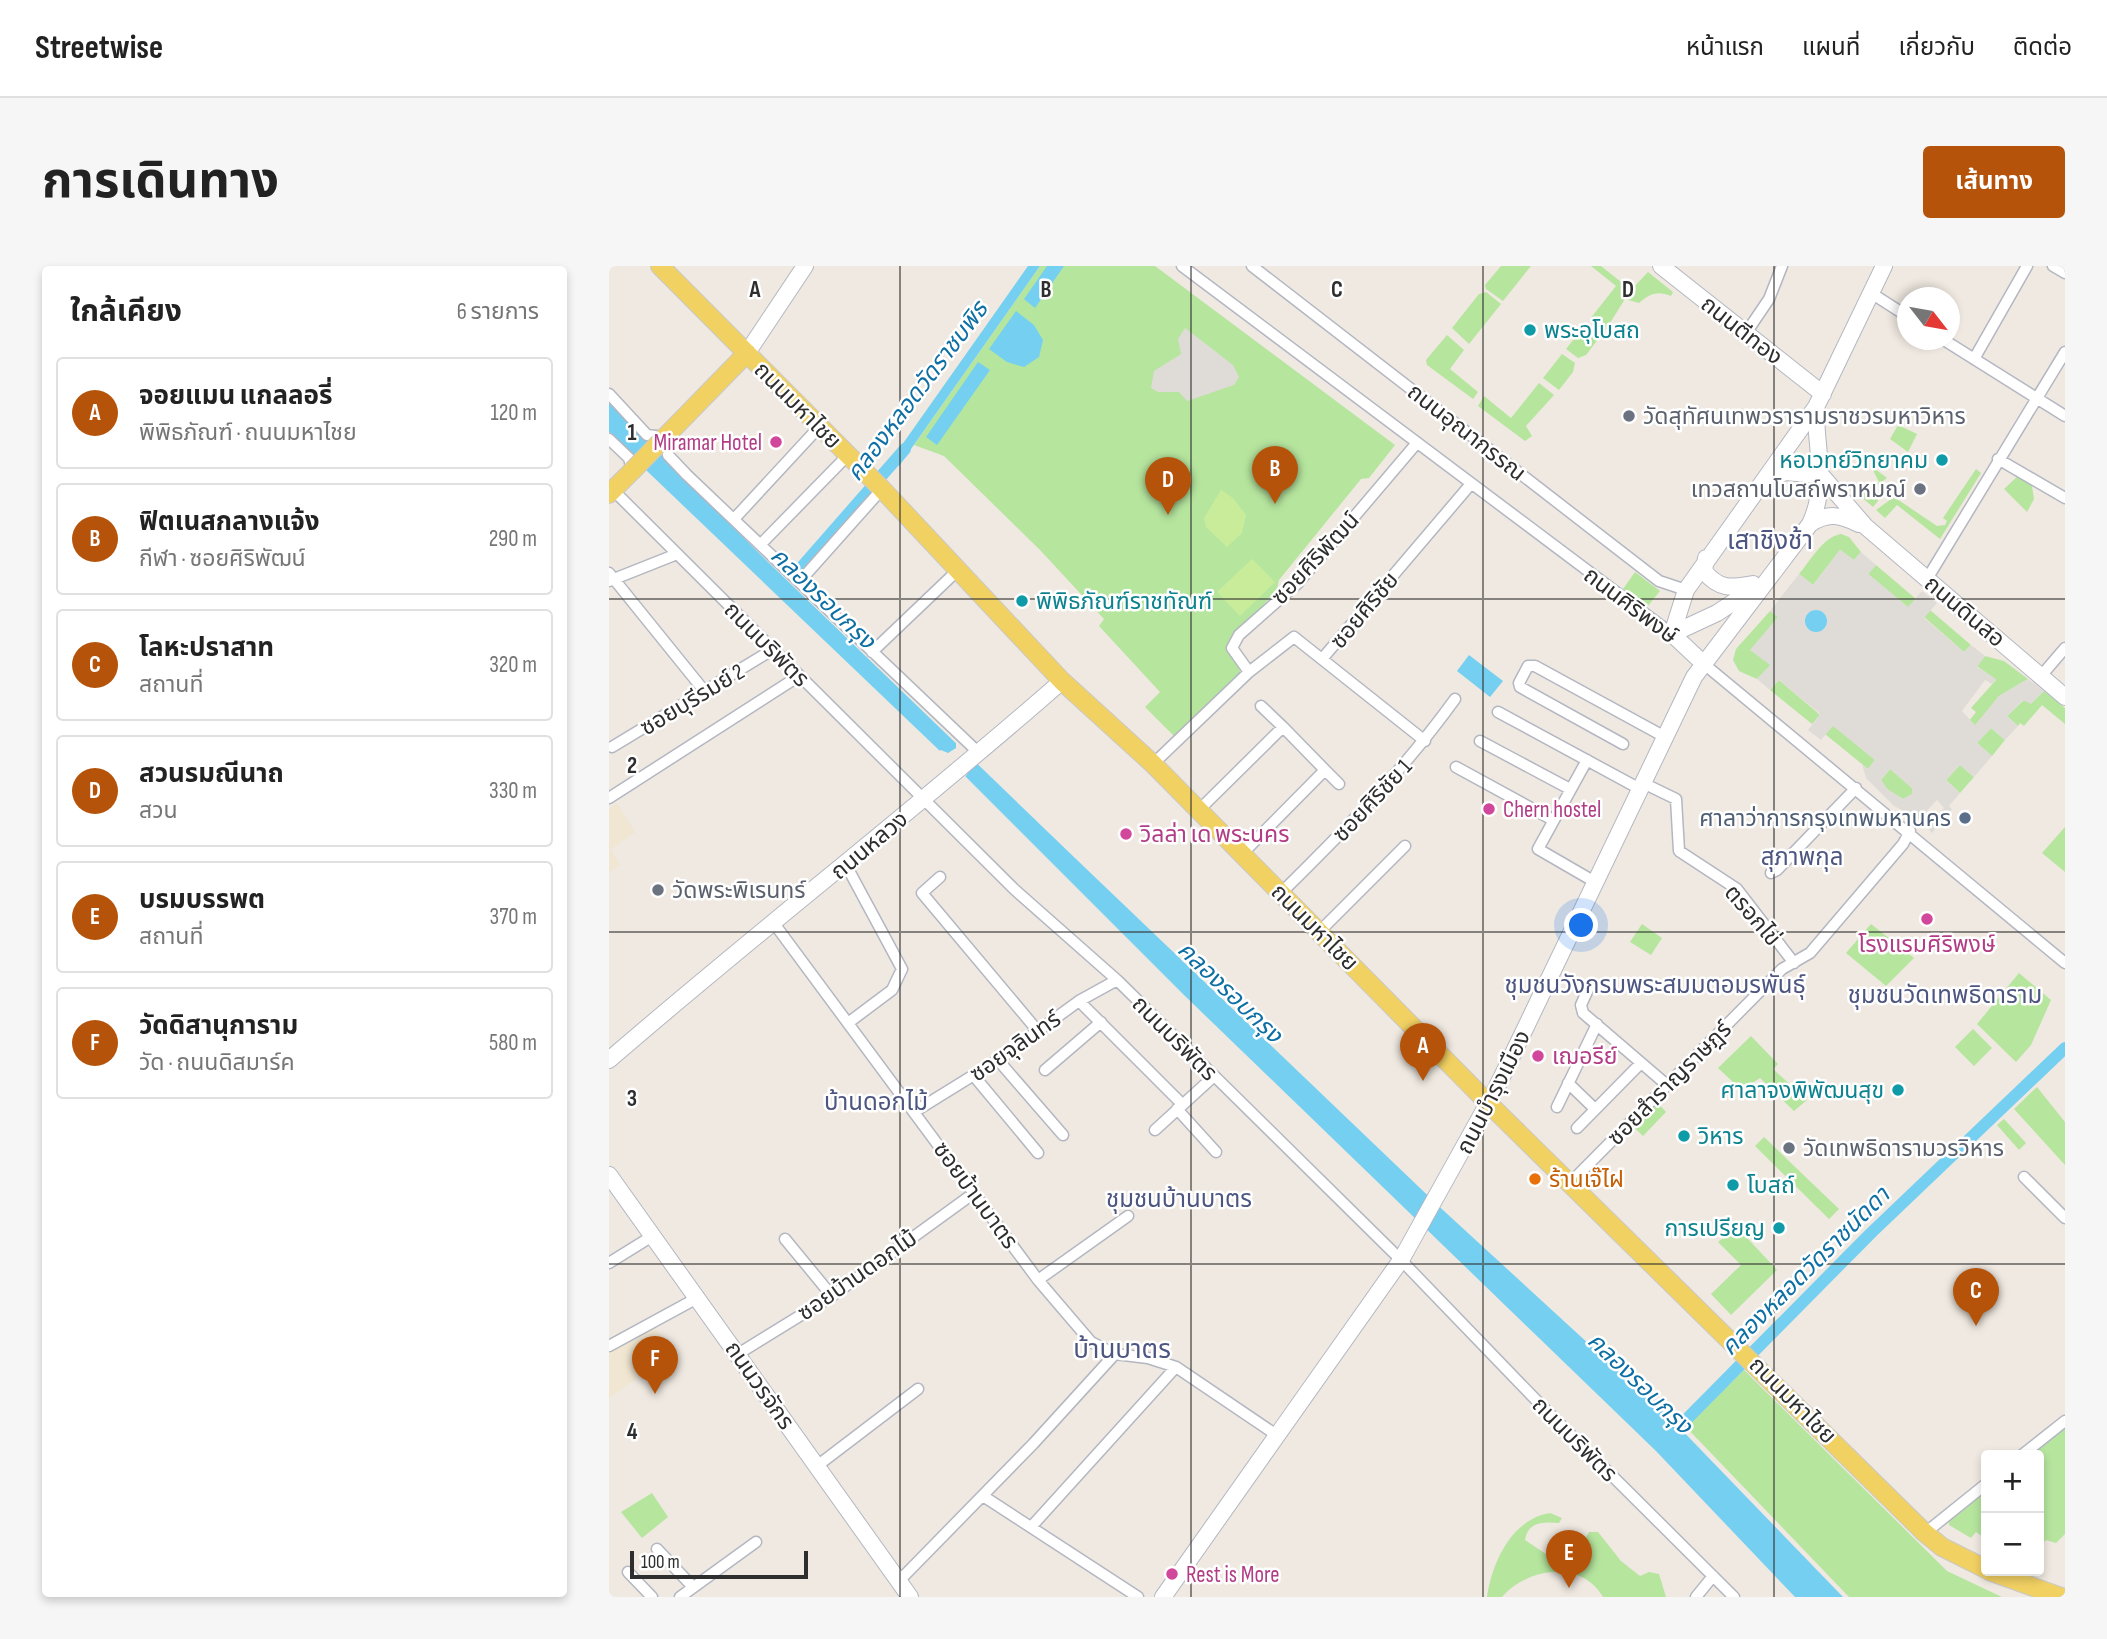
<!DOCTYPE html>
<html lang="th">
<meta charset="utf-8">
<style>
body{margin:0;font-family:"Sofia Sans Condensed","Noto Sans Thai",sans-serif;background:#f6f6f6;color:#222}
.controls{position:absolute;right:21px;bottom:21px;display:grid;overflow:hidden;border-radius:7px;box-shadow:0 4px 10px #0003}
.controls button{width:63px;height:63px;display:grid;place-items:center;padding:0;border:0;border-bottom:2px solid #e0e0e0;background:#fff;color:#222;font:35px sans-serif}
.compass{position:absolute;left:1288px;top:21px;width:63px;height:63px;border-radius:50%;background:#fff;box-shadow:0 4px 10px #0003;rotate:121deg}
.scale{position:absolute;left:21px;bottom:18px;width:178px;box-sizing:border-box;padding-left:7px;border:4px solid #2e2e2e;border-top:0;font-size:19px;line-height:24px;white-space:nowrap;color:#2e2e2e;-webkit-text-stroke:5px #fff;paint-order:stroke}
.you{position:absolute;left:973px;top:660px;width:24px;height:24px;margin:-18px;border:5px solid #fff;border-radius:50%;background:#1a73e8;box-shadow:0 0 0 10px #1a73e833}
.badge{display:grid;place-items:center;width:46px;height:46px;border-radius:50%;background:#b45309;color:#fff;font-size:23px;font-weight:700}
.pin{position:absolute;translate:-50% -58px;filter:drop-shadow(0 2px 4px #0008)}
.pin::after{content:'';position:absolute;top:37px;width:24px;height:21px;background:inherit;clip-path:polygon(0 0,100% 0,50% 100%)}
.list{margin:0;padding:0;list-style:none}
h2{display:flex;justify-content:space-between;align-items:center;height:91px;margin:0;padding:0 28px;font-size:30px}
h2 small{font-size:23px;font-weight:400;color:#767676}
.list li{display:grid;grid-template-columns:46px 1fr auto;gap:21px;align-items:center;box-sizing:border-box;height:112px;margin:0 14px 14px;padding:0 14px;border:2px solid #e0e0e0;border-radius:7px}
.list b{display:block;font-size:26px;white-space:nowrap}
.list p{margin:0;font-size:23px;white-space:nowrap;color:#767676}
.list em{font-size:23px;font-style:normal;color:#767676}
.map{position:relative;flex:none;width:1456px;height:1331px;overflow:hidden;border-radius:7px}
header{display:flex;align-items:center;gap:42px;box-sizing:border-box;height:98px;padding:0 35px;background:#fff;border-bottom:2px solid #e0e0e0}
header strong{font-size:33px}
nav{display:flex;gap:38px;margin-inline-start:auto;font-size:24px}
.intro{display:flex;align-items:center;justify-content:space-between;box-sizing:border-box;height:168px;padding:0 42px}
h1{margin:0;font-size:49px}
.button{padding:18px 32px;border-radius:7px;background:#b45309;color:#fff;font-size:24px;font-weight:700}
main{display:flex;gap:42px;padding:0 42px}
aside{flex:1;background:#fff;border-radius:7px;box-shadow:0 4px 10px #0003}
.map>svg:first-child{display:block}
.education{fill:#f0e6d1}
.green{fill:#b6e59e}
.pitch{fill:#c9ec9a}
.plaza{fill:#dfdcd8;fill-rule:evenodd}
.water{fill:#75cff0}
.pier{fill:#efe9e1}
.lines{fill:none;stroke-linecap:round;stroke-linejoin:round}
.canal{stroke:#75cff0;stroke-width:12}
.street-casing{stroke:#b4b7c1;stroke-width:13}
.secondary-casing{stroke:#b4b7c1;stroke-width:18}
.primary-casing{stroke:#c9c9c9;stroke-width:20}
.street{stroke:#fff;stroke-width:10}
.secondary{stroke:#fff;stroke-width:16}
.primary{stroke:#f2d163;stroke-width:18}
.primary-bridge-casing{stroke:#c9c9c9;stroke-width:20;stroke-linecap:butt}
.primary-bridge{stroke:#f2d163;stroke-width:18}
.grid{fill:none;stroke:#2e2e2e;stroke-width:2;stroke-opacity:0.55}
.culture-dot{fill:#0f9aa8;stroke:#fff;stroke-width:2.5}
.worship-dot{fill:#6b7280;stroke:#fff;stroke-width:2.5}
.hotel-dot{fill:#d1479c;stroke:#fff;stroke-width:2.5}
.service-dot{fill:#5c6f8a;stroke:#fff;stroke-width:2.5}
.food-dot{fill:#e8710a;stroke:#fff;stroke-width:2.5}
.labels{text-anchor:middle;stroke-width:5;stroke-linejoin:round;paint-order:stroke}
.culture-label{font-size:23px;fill:#0d838f;stroke:#fff;text-anchor:start}
.street-label{font-size:23px;fill:#2e2e2e;stroke:#fff}
.worship-label{font-size:23px;fill:#5b616d;stroke:#fff;text-anchor:start}
.hotel-label{font-size:23px;fill:#b23c85;stroke:#fff;text-anchor:start}
.service-label{font-size:23px;fill:#4e5e75;stroke:#fff;text-anchor:end}
.food-label{font-size:23px;fill:#c56008;stroke:#fff;text-anchor:start}
.water-label{font-size:24px;font-style:italic;fill:#0d6fa3;stroke:#fff}
.neighbourhood-label{font-size:24px;fill:#4d5680;stroke:#fff}
.quarter-label{font-size:26px;fill:#4d5680;stroke:#fff}
.grid-label{font-size:23px;text-anchor:middle;font-weight:bold;fill:#2e2e2e;stroke:#fff;stroke-width:5;stroke-linejoin:round;paint-order:stroke}
</style>
<header>
<strong>Streetwise</strong>
<nav><a>หน้าแรก</a><a>แผนที่</a><a>เกี่ยวกับ</a><a>ติดต่อ</a></nav>
</header>
<div class="intro"><h1>การเดินทาง</h1><a class="button">เส้นทาง</a></div>
<main>
<aside>
<h2>ใกล้เคียง<small>6 รายการ</small></h2>
<ul class="list">
<li><span class="badge">A</span><div><b>จอยแมน แกลลอรี่</b><p>พิพิธภัณฑ์ · ถนนมหาไชย</p></div><em>120 m</em></li>
<li><span class="badge">B</span><div><b>ฟิตเนสกลางแจ้ง</b><p>กีฬา · ซอยศิริพัฒน์</p></div><em>290 m</em></li>
<li><span class="badge">C</span><div><b>โลหะปราสาท</b><p>สถานที่</p></div><em>320 m</em></li>
<li><span class="badge">D</span><div><b>สวนรมณีนาถ</b><p>สวน</p></div><em>330 m</em></li>
<li><span class="badge">E</span><div><b>บรมบรรพต</b><p>สถานที่</p></div><em>370 m</em></li>
<li><span class="badge">F</span><div><b>วัดดิสานุการาม</b><p>วัด · ถนนดิสมาร์ค</p></div><em>580 m</em></li>
</ul>
</aside>
<div class="map">
<svg width="1456" height="1331" viewBox="0 0 1456 1331">
<rect width="100%" height="100%" fill="#efe9e1"/>
<path class="education" d="M8,537L26,566L2,583L11,599L0,606V543Z
M45,1060L64,1088L0,1132V1086Z"/>
<path class="green" d="M431,0H546L786,179L760,212L752,213L670,314L668,323L620,380L633,410L568,473L536,441L551,426L490,360L495,353L431,284L335,190L305,179Z
M892,0H922L894,35L877,23L876,19Z
M982,0H992L1022,24L1039,6L1064,26L1062,30C1048,24 1040,28 1030,37L1016,33L996,65L981,53L1007,20Z
M877,26L892,38L860,78L843,62L870,28Z
M976,59L990,72L977,89L969,92L957,83Z
M838,69L855,84L841,103L869,126L864,133L818,99L817,94Z
M953,88L966,97L964,106L950,124L934,112Z
M930,117L945,129L917,160L923,170L916,175L869,140L875,130L902,152Z
M1289,159L1308,168L1299,186L1281,173Z
M1262,200L1278,212L1266,221L1269,235L1264,241L1251,230L1270,216Z
M1367,203L1372,207L1331,273L1288,239L1276,252L1267,244L1285,231L1328,260L1336,259L1338,255L1334,252Z
M1411,208L1422,214L1425,233L1418,246L1395,223Z
M1232,268L1240,271L1252,286L1245,294L1231,284L1204,319L1190,308C1202,294 1214,271 1232,268Z
M1267,299L1307,333L1300,342L1259,308Z
M1026,306L1051,325L1038,341L1014,323Z
M1321,344L1362,379L1355,386L1315,351Z
M1161,345L1169,351L1163,359L1161,400L1148,413L1130,405L1124,394L1127,383Z
M1376,390L1395,395L1419,413L1390,430L1366,460L1360,455L1367,446L1362,442L1387,414L1368,400Z
M1170,414L1211,449L1203,458L1161,424Z
M1435,425L1456,442V458L1433,439L1415,460L1411,457L1409,460L1398,450L1415,434L1422,437Z
M1224,459L1266,494L1259,503L1216,468Z
M1382,462L1396,474L1383,490L1368,477Z
M1351,499L1365,511L1351,527L1337,514Z
M1281,503L1303,522V528L1294,533L1278,523L1272,514Z
M1456,561V606L1433,587Z
M1033,658L1053,672L1042,689L1021,676Z
M1262,658L1305,692L1277,720L1237,687Z
M1410,707L1442,734L1422,779L1407,796L1368,758Z
M1364,763L1383,782L1365,800L1346,781Z
M1142,770L1169,798L1164,803L1198,834L1185,845L1151,812L1137,821L1125,817L1109,802Z
M1428,821L1456,856V899L1405,843Z
M1049,837L1057,846L1034,870L1025,861Z
M1395,853L1417,877L1410,884L1388,859Z
M1155,871L1230,943L1220,953L1146,880Z
M1128,961L1168,1004L1122,1049L1102,1028L1132,999L1109,976Z
M1135,1104L1338,1305L1393,1331H1240L1077,1161Z
M1456,1162V1268L1447,1277L1437,1274L1430,1281V1189H1423Z
M1377,1226V1273L1367,1266L1362,1272L1340,1259V1255Z
M43,1227L59,1251L33,1272L12,1246Z
M941,1247L953,1252L950,1257C935,1256 919,1255 916,1274L940,1290L958,1295L966,1291L980,1266H989L1012,1295L1031,1310L1040,1306L1050,1308L1057,1331H994C972,1293 918,1302 893,1331H878C883,1296 903,1253 941,1247Z"/>
<path class="pitch" d="M612,224L624,232L637,249L633,267L618,281L597,261L595,252Z
M643,293L666,316L631,350L608,326Z"/>
<path class="plaza" d="M576,62L624,99L630,111L625,119L578,135L570,126H549L542,122L545,105L572,88L569,73Z
M1231,284L1245,294L1252,286L1267,299L1259,308L1299,341L1313,325L1328,337L1315,352L1355,386L1362,379L1376,390L1368,401L1387,413L1383,418L1376,414L1353,445L1366,459L1390,430L1419,413L1435,425L1422,438L1414,434L1398,450L1409,460L1396,474L1382,462L1368,477L1383,490L1365,511L1351,499L1337,514L1351,527L1340,540L1343,543L1323,567L1317,560L1335,542L1328,534L1310,553L1285,540L1257,512L1253,498L1259,503L1266,494L1224,460L1212,474L1199,464L1211,448L1170,414L1161,424L1148,413L1161,399L1141,384L1169,351L1161,345L1190,308L1204,319ZM1281,503L1303,522V528L1294,533L1278,523L1272,514Z"/>
<path class="water" d="M419,0H431L290,200L283,193Z
M438,0H455L426,42L415,33Z
M407,45L425,59L434,74L430,91L415,101L398,96L380,83Z
M369,96L381,104L328,179L317,171Z
M0,137L160,297L467,593L835,945L1066,1157L1234,1331H1186L1047,1185L576,730L331,485L38,205L0,166Z
M1196 355a11 11 0 1 1 22 0a11 11 0 1 1-22 0Z
M860,389L894,415L881,431L848,405Z"/>
<path class="pier" d="M347,472L373,496L363,501L354,514L328,486L332,484L339,487L347,482Z"/>
<g class="lines">
<path class="canal" d="M191,303L296,183
M1059,1172L1262,967L1456,782"/>
<defs>
<path id="street" d="M573,0L1063,368
M643,0L1050,315L1077,324
M1444,0L1456,7
M1262,27L1298,50
M1137,67L1160,33L1173,0
M1335,74L1456,150
M1365,93L1418,0
M0,128L38,169L56,171L59,189L78,209L371,488
M0,173L20,192L23,205
M1389,193L1456,232
M2,222L405,623L508,714L792,994L928,1135L1125,1331
M125,253L211,160
M152,278L239,189
M0,307L97,427
M1318,313L1456,86
M192,314L273,223
M0,315L68,288
M263,386L349,304
M713,393L861,219
M1095,398L1456,697
M640,406L623,382L630,369L689,317L807,178
M1432,410L1456,382
M652,440L674,461
M889,446L1031,523
M871,475L961,523
M1014,478L911,421L910,417L919,400H926L1056,471
M3,481L163,384
M978,494L929,583L986,616
M544,498L640,406L685,371L816,475
M847,501L944,554
M716,504L730,518
M1034,517L1067,533L1070,585L1128,623L1185,697
M0,532L190,410
M590,544L674,461L716,504L633,588
M237,599L293,703L283,724L239,757
M1162,607L1168,604L1247,522
M331,611L313,627L428,764
M672,627C735,565 794,505 846,433
M164,656L429,1014L482,1076L506,1088L539,1092L567,1101L669,1170
M710,666L796,580
M980,721L972,739L974,747L1058,819
M470,735L573,838
M389,794L454,869
M436,804L492,756
M365,810L429,887
M959,817L986,843
M948,841L988,758
M568,843L607,886
M305,846L389,794L470,735L508,714
M968,862L1032,797
M546,864L604,811
M1415,911L1456,952
M961,917L1173,703L1201,687L1294,578L1301,565
M176,973L223,1030
M0,997L45,969
M429,1014L519,950
M0,1080L90,1031
M129,1088L223,1030L365,927
M1413,1189L1456,1155
M208,1200L309,1123
M374,1230L529,1331
M422,1261L567,1101
M1316,1267L1377,1218
M48,1283L84,1321
M19,1306L43,1331
M290,1315L424,1178L506,1088
M71,1331L147,1276
M1087,1331L1104,1310"/>
<path id="secondary" d="M1052,0L1214,128
M138,87L196,0
M1212,209L1256,260L1456,431
M1154,216L1176,206L1212,209
M1201,258C1219,246 1231,249 1250,258
M1097,292L1095,305C1110,324 1122,322 1144,318
M1063,368L1077,324L1207,141L1275,0
M1063,368L1108,347L1146,322
M1063,368L1095,398
M0,794C149,665 305,545 453,415
M0,909L301,1331
M554,1331L792,994L888,821L1085,411L1201,258C1220,217 1206,183 1207,141"/>
<path id="primary" d="M51,0L273,223L453,415L544,498L879,837L1316,1267L1333,1281L1377,1303
M56,171L138,87
M0,228L23,205
M1380,1305L1452,1331"/>
</defs>
<use href="#street" class="street-casing"/>
<use href="#secondary" class="secondary-casing"/>
<use href="#primary" class="primary-casing"/>
<use href="#street" class="street"/>
<use href="#secondary" class="secondary"/>
<use href="#primary" class="primary"/>
<defs>
<path id="primary-bridge" d="M23,205L56,171"/>
</defs>
<use href="#primary-bridge" class="primary-bridge-casing"/>
<use href="#primary-bridge" class="primary-bridge"/>
</g>
<path class="grid" d="M291,0V1331M582,0V1331M874,0V1331M1165,0V1331M0,333H1456M0,666H1456M0,998H1456"/>
<g class="culture-dot">
<circle cx="921" cy="64" r="7"/>
<circle cx="1333" cy="194" r="7"/>
<circle cx="413" cy="335" r="7"/>
<circle cx="1289" cy="824" r="7"/>
<circle cx="1075" cy="870" r="7"/>
<circle cx="1124" cy="919" r="7"/>
<circle cx="1170" cy="962" r="7"/>
</g>
<g class="worship-dot">
<circle cx="1020" cy="150" r="7"/>
<circle cx="1311" cy="223" r="7"/>
<circle cx="49" cy="624" r="7"/>
<circle cx="1180" cy="882" r="7"/>
</g>
<g class="hotel-dot">
<circle cx="167" cy="176" r="7"/>
<circle cx="880" cy="543" r="7"/>
<circle cx="517" cy="568" r="7"/>
<circle cx="1318" cy="653" r="7"/>
<circle cx="929" cy="790" r="7"/>
<circle cx="563" cy="1308" r="7"/>
</g>
<circle class="service-dot" cx="1356" cy="552" r="7"/>
<circle class="food-dot" cx="926" cy="913" r="7"/>
<g class="labels">
<g class="culture-label">
<text x="935" y="72">พระอุโบสถ</text>
<text x="1319" y="202" text-anchor="end">หอเวทย์วิทยาคม</text>
<text x="427" y="343">พิพิธภัณฑ์ราชทัณฑ์</text>
<text x="1275" y="832" text-anchor="end">ศาลาจงพิพัฒนสุข</text>
<text x="1089" y="878">วิหาร</text>
<text x="1138" y="927">โบสถ์</text>
<text x="1156" y="970" text-anchor="end">การเปรียญ</text>
</g>
<g class="street-label">
<text transform="translate(1133 64) rotate(38)" y="8">ถนนตีทอง</text>
<text transform="translate(189 139) rotate(45)" y="8">ถนนมหาไชย</text>
<text transform="translate(858 166) rotate(38)" y="8">ถนนอุณากรรณ</text>
<text transform="translate(706 292) rotate(-47)" y="8">ซอยศิริพัฒน์</text>
<text transform="translate(1022 339) rotate(37)" y="8">ถนนศิริพงษ์</text>
<text transform="translate(755 344) rotate(-50)" y="8">ซอยศิริชัย</text>
<text transform="translate(1356 345) rotate(40)" y="8">ถนนดินสอ</text>
<text transform="translate(158 378) rotate(45)" y="8">ถนนบริพัตร</text>
<text transform="translate(83 433) rotate(-31)" y="8">ซอยบุรีรมย์ 2</text>
<text transform="translate(763 534) rotate(-47)" y="8">ซอยศิริชัย 1</text>
<text transform="translate(260 579) rotate(-40)" y="8">ถนนหลวง</text>
<text transform="translate(1144 649) rotate(49)" y="8">ตรอกไข่</text>
<text transform="translate(706 661) rotate(45)" y="8">ถนนมหาไชย</text>
<text transform="translate(566 772) rotate(45)" y="8">ถนนบริพัตร</text>
<text transform="translate(406 780) rotate(-35)" y="8">ซอยจุลินทร์</text>
<text transform="translate(1060 817) rotate(-45)" y="8">ซอยสำราญราษฎร์</text>
<text transform="translate(884 826) rotate(-63)" y="8">ถนนบำรุงเมือง</text>
<text transform="translate(367 929) rotate(54)" y="8">ซอยบ้านบาตร</text>
<text transform="translate(248 1009) rotate(-35)" y="8">ซอยบ้านดอกไม้</text>
<text transform="translate(151 1119) rotate(55)" y="8">ถนนวรจักร</text>
<text transform="translate(1184 1134) rotate(45)" y="8">ถนนมหาไชย</text>
<text transform="translate(966 1173) rotate(45)" y="8">ถนนบริพัตร</text>
</g>
<g class="worship-label">
<text x="1034" y="158">วัดสุทัศนเทพวรารามราชวรมหาวิหาร</text>
<text x="1297" y="231" text-anchor="end">เทวสถานโบสถ์พราหมณ์</text>
<text x="63" y="632">วัดพระพิเรนทร์</text>
<text x="1194" y="890">วัดเทพธิดารามวรวิหาร</text>
</g>
<g class="hotel-label">
<text x="153" y="184" text-anchor="end">Miramar Hotel</text>
<text x="894" y="551">Chern hostel</text>
<text x="531" y="576">วิลล่า เด พระนคร</text>
<text x="1318" y="686" text-anchor="middle">โรงแรมศิริพงษ์</text>
<text x="943" y="798">เฌอรีย์</text>
<text x="577" y="1316">Rest is More</text>
</g>
<g class="service-label">
<text x="1342" y="560">ศาลาว่าการกรุงเทพมหานคร</text>
</g>
<g class="food-label">
<text x="940" y="921">ร้านเจ๊ไฝ</text>
</g>
<g class="water-label">
<text transform="translate(308 125) rotate(-53)" y="8">คลองหลอดวัดราชบพิธ</text>
<text transform="translate(214 332) rotate(44)" y="8">คลองรอบกรุง</text>
<text transform="translate(621 726) rotate(44)" y="8">คลองรอบกรุง</text>
<text transform="translate(1196 1005) rotate(-45)" y="8">คลองหลอดวัดราชนัดดา</text>
<text transform="translate(1031 1117) rotate(44)" y="8">คลองรอบกรุง</text>
</g>
<g class="neighbourhood-label">
<text x="1193" y="599">สุภาพกุล</text>
<text x="1046" y="727">ชุมชนวังกรมพระสมมตอมรพันธุ์</text>
<text x="1336" y="737">ชุมชนวัดเทพธิดาราม</text>
<text x="267" y="844">บ้านดอกไม้</text>
<text x="570" y="941">ชุมชนบ้านบาตร</text>
</g>
<g class="quarter-label">
<text x="1161" y="283">เสาชิงช้า</text>
<text x="513" y="1092">บ้านบาตร</text>
</g>
</g>
<g class="grid-label">
<text x="146" y="31">A</text>
<text x="437" y="31">B</text>
<text x="728" y="31">C</text>
<text x="1019" y="31">D</text>
<text x="23" y="174">1</text>
<text x="23" y="507">2</text>
<text x="23" y="840">3</text>
<text x="23" y="1173">4</text>
</g>
</svg>
<div class="controls">
<button>+</button>
<button>−</button>
</div>
<svg class="compass" viewBox="-18 -18 36 36"><path d="M0-13l5 13h-10z" fill="#e53935"/><path d="M0 13l5-13h-10z" fill="#767676"/></svg>
<div class="scale">100 m</div>
<div class="you"></div>
<div class="pin badge" style="left:814px;top:815px">A</div>
<div class="pin badge" style="left:666px;top:238px">B</div>
<div class="pin badge" style="left:1367px;top:1060px">C</div>
<div class="pin badge" style="left:559px;top:249px">D</div>
<div class="pin badge" style="left:960px;top:1322px">E</div>
<div class="pin badge" style="left:46px;top:1128px">F</div>
</div>
</main>
